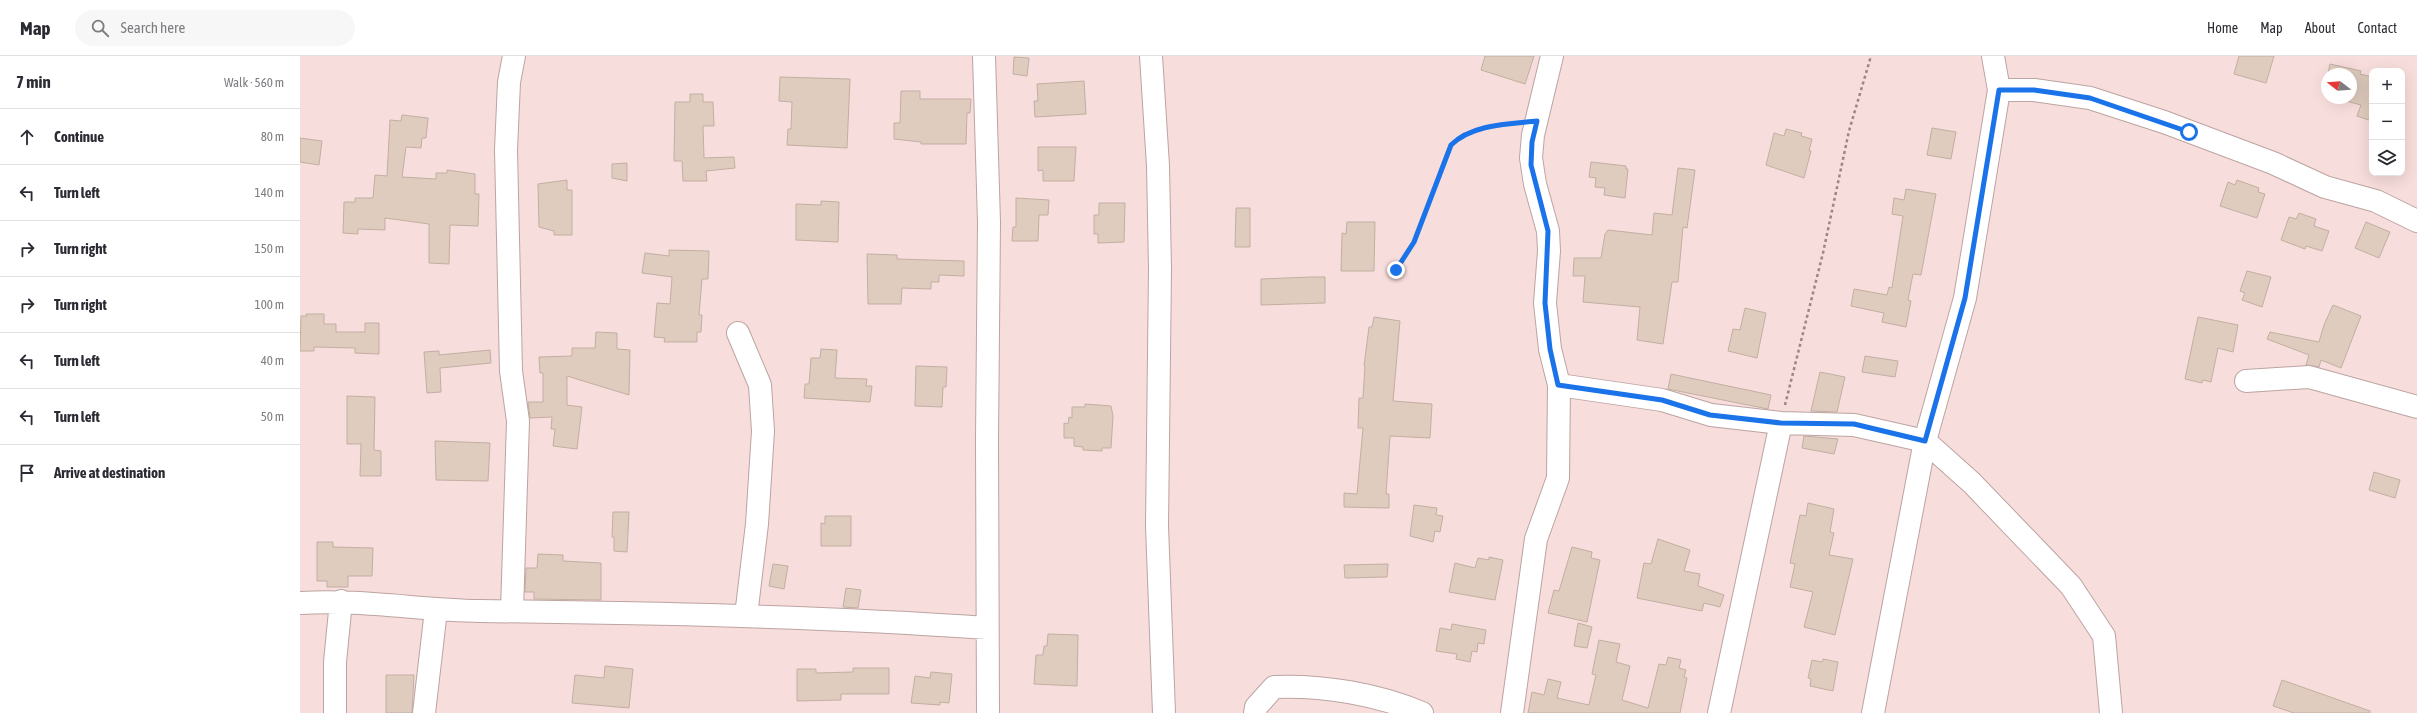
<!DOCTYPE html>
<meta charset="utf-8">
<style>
body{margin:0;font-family:"Asap Condensed",sans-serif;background:#f7f7f7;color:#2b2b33}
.controls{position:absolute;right:12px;top:12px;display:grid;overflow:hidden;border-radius:8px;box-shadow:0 4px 16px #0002}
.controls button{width:36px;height:36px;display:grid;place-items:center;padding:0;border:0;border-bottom:1px solid #e1e1e2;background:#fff;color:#2b2b33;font:20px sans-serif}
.compass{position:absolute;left:2021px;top:12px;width:36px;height:36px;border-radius:50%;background:#fff;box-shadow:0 4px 16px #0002;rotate:287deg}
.stop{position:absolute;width:12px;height:12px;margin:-9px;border:3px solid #1a73e8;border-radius:50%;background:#fff}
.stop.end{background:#1a73e8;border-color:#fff;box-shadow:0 1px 4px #0008}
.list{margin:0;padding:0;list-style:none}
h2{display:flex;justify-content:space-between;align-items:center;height:52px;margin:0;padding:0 16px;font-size:17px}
h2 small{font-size:13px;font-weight:400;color:#7c7c81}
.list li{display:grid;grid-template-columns:26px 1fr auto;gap:12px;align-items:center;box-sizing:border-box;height:56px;padding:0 16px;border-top:1px solid #e1e1e2}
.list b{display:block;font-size:15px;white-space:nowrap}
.list em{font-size:13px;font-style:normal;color:#7c7c81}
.icon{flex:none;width:22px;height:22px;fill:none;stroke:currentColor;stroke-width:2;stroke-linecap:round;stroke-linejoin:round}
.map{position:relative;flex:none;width:2117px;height:657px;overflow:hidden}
header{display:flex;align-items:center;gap:24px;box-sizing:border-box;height:56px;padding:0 20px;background:#fff;border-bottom:1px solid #e1e1e2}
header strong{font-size:19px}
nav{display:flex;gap:22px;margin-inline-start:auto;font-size:14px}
.search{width:280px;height:36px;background:#f7f7f7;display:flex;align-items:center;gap:10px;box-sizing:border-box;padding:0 14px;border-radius:22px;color:#7c7c81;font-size:15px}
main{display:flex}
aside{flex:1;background:#fff}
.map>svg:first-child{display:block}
.building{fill:#dfccbe;stroke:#c2afa2}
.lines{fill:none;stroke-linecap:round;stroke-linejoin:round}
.minor-casing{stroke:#bca4a2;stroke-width:24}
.path{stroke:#998786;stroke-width:2.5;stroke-dasharray:3 3;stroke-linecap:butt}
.minor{stroke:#fff;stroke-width:22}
.route{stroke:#1a73e8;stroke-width:5}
</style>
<header>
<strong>Map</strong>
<div class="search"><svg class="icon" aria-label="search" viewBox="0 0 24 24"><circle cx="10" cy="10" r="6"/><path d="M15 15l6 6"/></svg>Search here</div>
<nav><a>Home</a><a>Map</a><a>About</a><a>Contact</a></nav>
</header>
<main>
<aside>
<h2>7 min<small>Walk · 560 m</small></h2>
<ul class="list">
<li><svg class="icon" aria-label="ahead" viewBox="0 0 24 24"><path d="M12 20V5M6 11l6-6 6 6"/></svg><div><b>Continue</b></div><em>80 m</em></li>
<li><svg class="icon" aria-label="left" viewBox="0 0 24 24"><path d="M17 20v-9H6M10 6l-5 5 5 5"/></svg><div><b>Turn left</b></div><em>140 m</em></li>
<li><svg class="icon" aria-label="right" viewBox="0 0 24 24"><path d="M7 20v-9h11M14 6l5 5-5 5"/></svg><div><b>Turn right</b></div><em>150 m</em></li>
<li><svg class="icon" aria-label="right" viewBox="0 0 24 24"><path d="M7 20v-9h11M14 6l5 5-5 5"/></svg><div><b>Turn right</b></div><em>100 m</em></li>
<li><svg class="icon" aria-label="left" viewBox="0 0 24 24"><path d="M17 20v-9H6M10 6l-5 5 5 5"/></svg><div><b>Turn left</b></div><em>40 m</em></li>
<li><svg class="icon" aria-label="left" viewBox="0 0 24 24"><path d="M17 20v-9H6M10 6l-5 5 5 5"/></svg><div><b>Turn left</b></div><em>50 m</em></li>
<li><svg class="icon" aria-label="arrive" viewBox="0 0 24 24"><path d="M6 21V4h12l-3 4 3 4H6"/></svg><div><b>Arrive at destination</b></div></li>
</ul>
</aside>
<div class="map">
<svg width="2117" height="657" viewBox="0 0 2117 657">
<rect width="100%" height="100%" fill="#f7dddb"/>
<path class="building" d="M1185,0H1234L1225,28L1181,14Z
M1939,0H1974L1966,27L1934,18Z
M714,1L729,2L727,20L713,18Z
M2030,8L2061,15L2060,18L2072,21V65L2057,60L2061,49L2035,42H2051V18H2028Z
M480,21L550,23L547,92L487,89L488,73H491L492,46L479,45Z
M784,25L786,58L735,61L734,45H738L737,28Z
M601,35H620V43H671L670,57H667L666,88H621V86L594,83V67H600Z
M390,38H403V46H413L414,70H403L404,102L434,101L435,112L406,115L407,125H383L382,105H374L375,46H390Z
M102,59L128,62L126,82H122L121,92L106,91L102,121L136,123V117H147V114L175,118V138H179L178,170L150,169L149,208L129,207V168L85,162V174L58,173V178L43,177L44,146H55V142H73L75,119L87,120L90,64L101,65Z
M1632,72L1656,76L1651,103L1627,99Z
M1486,73L1502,77L1501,80L1512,83L1509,95H1511L1504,122L1466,109L1474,77L1484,80Z
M0,82L22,85L19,109L0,106Z
M738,91H776L774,125H743V114L738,115Z
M1291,106L1326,110V113H1328L1325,142L1304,139L1305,132L1295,131L1296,122L1289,121Z
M327,107V125L312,122V108Z
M1378,112L1395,114L1387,172L1383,171L1378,226H1372L1363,288L1337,284L1340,251L1283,246L1285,220H1273L1274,202H1301L1305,178L1308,174L1352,179L1354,157L1372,159Z
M267,124V134H272V179H254V175L239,171L238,128Z
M1937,124L1959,132L1958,136L1965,138L1957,162L1920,150L1928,126L1935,129Z
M1606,133L1636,138L1621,219L1613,218L1608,244L1611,245L1606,271L1582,266L1584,257L1551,250L1554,233L1587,239L1589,231L1592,232L1603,160L1592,158L1594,142L1604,144Z
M716,142L749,144L748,159H739L738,185H712L713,171H716Z
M521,145L539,146L538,186L496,184V148L521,149Z
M799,147H825L824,186L798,187V178H794V159H799Z
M936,152H950V191H935Z
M1999,157L2016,163L2014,170L2029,175L2022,195L2006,190L2005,193L1981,184L1989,161L1996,163Z
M1047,166H1075L1074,215H1041L1042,177L1046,178Z
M2066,166L2090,176L2079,202L2055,192Z
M369,194L409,195L408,223H402L399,259H402L401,276H397V286H364L365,282L354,281L357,247L370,248L372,221L342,217L345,197L369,200Z
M567,198L597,199V203L664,205V220L639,219V226H631V233L602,232L601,248H568Z
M1947,215L1971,221L1962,251L1942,244L1945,237L1940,235Z
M1012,221H1025V247L961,249V223Z
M2033,249L2061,260L2041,312L2021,304L2019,311L2006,309L2009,299L1967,283L1970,276L2019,286L2024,269Z
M1445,252L1466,257L1457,302L1428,295L1433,273L1440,274Z
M6,258H24V268H36V276H65V267H79V298L55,297V292L14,291V295H0L1,260H7Z
M1074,261L1100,265L1093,345L1132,348L1130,382L1090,380L1086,438H1089V452L1044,451V437L1057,438L1063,372H1058L1059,342H1063L1065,310H1064L1069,271H1072Z
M1898,261L1938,269L1933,296L1918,292L1911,326L1903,324L1902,327L1885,323Z
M296,276L317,277V293L330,294L329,339L267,320V349L282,351L277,393L253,390L255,373H251L252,361L230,362L228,346H243V317H240L239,301L272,300V292H295Z
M521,293L537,294L535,322L567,323L566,330H572L570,346L504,342L505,328H509L511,302H520Z
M190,294L191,307L140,312L141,336L127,337L124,296L139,295V299Z
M1565,300L1598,305L1595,321L1562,316Z
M616,310L647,311L646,331H643L642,351L615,350Z
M1520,316L1545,321L1537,356L1511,355Z
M1371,318L1471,339L1468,353L1368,333Z
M47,340L75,341L74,394L81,395V420H60L61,388H47Z
M785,348L811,350L813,360L811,392H802V395L783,394V391L774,390V382H764V367L768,368L769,361L772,362V351H785Z
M1504,380L1538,383L1534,398L1502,392Z
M135,385L190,387L188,425L136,424Z
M2074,416L2100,424L2095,442L2069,434Z
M1508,447L1534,453L1530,476L1534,477L1529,499L1553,503L1535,579L1504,571L1513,536L1490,531L1495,508L1490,507L1500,459L1506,460Z
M1114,449L1137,452L1136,459L1143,460L1140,476L1135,475L1133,486L1110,480Z
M313,456H329L327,496L314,495V481H312Z
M525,460H551V490H521V467L525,468Z
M1358,483L1390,494L1384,515L1400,518L1398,530L1424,539L1420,551L1404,547L1402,555L1337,542L1344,507L1351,508Z
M17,486H33V491L73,492L72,520H48V531H27V525H17Z
M1272,491L1292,496L1291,502L1300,504L1287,566L1248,557L1254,534L1259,535Z
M238,498L263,499V505L301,507V544L234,543V536H225L226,512H237Z
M1189,501L1203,504L1195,544L1149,536L1155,507L1175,512L1178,502L1189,504Z
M473,508L488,510L484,533L469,530Z
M1088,508L1087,521L1045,522L1044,509Z
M546,532L561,534L558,552L543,551Z
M1278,567L1292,571L1287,592L1274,590Z
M1152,568L1186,574L1184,588L1178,587L1177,596L1172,595L1170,606L1156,603L1157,598L1136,595L1140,572L1151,574Z
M748,578L778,579L777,630L734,628L736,599H743L744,590H747Z
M1299,584L1320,588L1316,606L1330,610L1322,644L1348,652L1359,608L1366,609L1368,601L1381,604L1379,612L1386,614L1384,621L1387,622L1380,657H1228L1232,636L1244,639L1248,623L1261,626L1257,642L1289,649L1296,619L1292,618Z
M1523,603L1538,606L1533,635L1510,630L1511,623L1508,622L1512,604L1522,606Z
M305,610L333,613L329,652L272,647L275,619L304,622Z
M553,612H589V638H541V644L497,645V613H516V617L553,616Z
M631,616L652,618L649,647L640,646V649L611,647L615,620L630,622Z
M86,619H114L112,657H86Z
M1982,624L2070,655V657H1994L1973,650Z"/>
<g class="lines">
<defs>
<path id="minor" d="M684,0L689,166L687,385L688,657
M851,0L858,110L860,213L857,470L864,657
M1699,34H1734L1790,42L1864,66L1973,107L2025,131L2076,145L2117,165
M438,277L460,329L463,375L457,468L446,560
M1946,325L2009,321L2117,351
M1259,329L1362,344L1411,359L1481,367L1554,369L1625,385L1672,427L1771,530L1804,580L1811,657
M0,547C60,543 119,554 179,555C349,557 518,560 687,572
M212,555L218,365L211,315L206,94L209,26L214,0
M35,657V606L41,545
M124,657L136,554
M955,657L956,651L974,631C1023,629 1077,638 1122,657
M1212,657L1236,483L1258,422L1259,329L1250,293L1245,247L1249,195L1248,175L1235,128L1231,102L1233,79L1252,0
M1419,657L1481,367
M1573,657L1625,385L1665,242L1699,34L1693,0"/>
</defs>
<use href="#minor" class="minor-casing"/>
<path class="path" d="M1095,214L1114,186L1151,89C1168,72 1193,70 1216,67
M1485,349L1523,197L1549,75L1571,0"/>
<use href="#minor" class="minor"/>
</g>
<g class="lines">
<path class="route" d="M1096,214L1114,186L1151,89C1172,68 1209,68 1237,65L1232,86L1231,109L1248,175L1245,247L1250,293L1258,329L1362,344L1410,359L1481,367L1554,368L1625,385L1665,242L1699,34H1734L1790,42L1889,76"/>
</g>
</svg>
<div class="controls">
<button>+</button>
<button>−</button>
<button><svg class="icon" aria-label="layers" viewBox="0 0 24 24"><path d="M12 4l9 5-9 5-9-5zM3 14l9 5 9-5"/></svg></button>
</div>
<svg class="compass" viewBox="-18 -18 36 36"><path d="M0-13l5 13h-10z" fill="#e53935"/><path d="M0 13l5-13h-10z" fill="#7c7c81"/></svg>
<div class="stop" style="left:1889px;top:76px"></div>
<div class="stop end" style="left:1096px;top:214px"></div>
</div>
</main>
